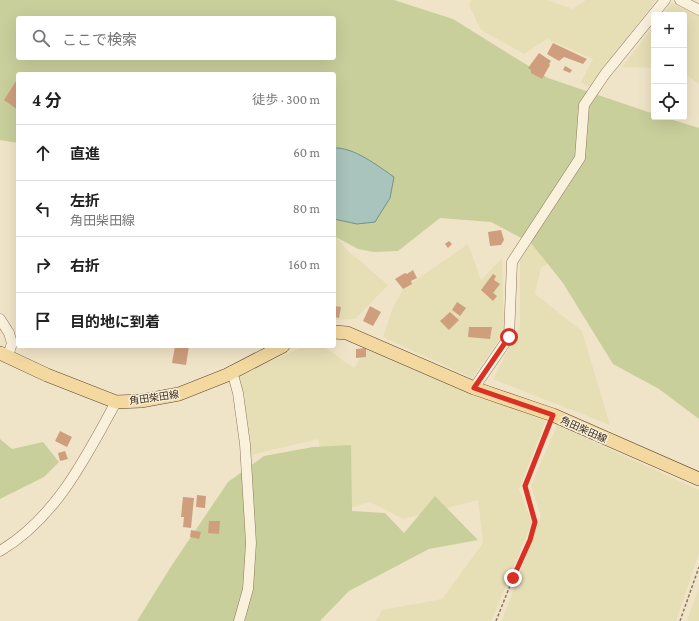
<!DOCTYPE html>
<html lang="ja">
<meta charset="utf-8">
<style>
body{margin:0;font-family:"Crimson Pro","Noto Sans JP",serif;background:#f2f2f2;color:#222}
.controls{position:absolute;right:12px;top:12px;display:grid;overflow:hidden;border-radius:4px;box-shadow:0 4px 16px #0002}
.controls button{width:36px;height:36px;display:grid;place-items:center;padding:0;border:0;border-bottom:1px solid #e0e0e0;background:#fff;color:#222;font:20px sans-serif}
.stop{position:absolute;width:12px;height:12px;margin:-9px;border:3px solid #d93025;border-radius:50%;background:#fff}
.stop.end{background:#d93025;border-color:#fff;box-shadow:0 1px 4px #0008}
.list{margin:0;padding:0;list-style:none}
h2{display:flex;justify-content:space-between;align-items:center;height:52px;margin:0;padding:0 16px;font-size:17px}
h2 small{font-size:13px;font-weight:400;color:#767676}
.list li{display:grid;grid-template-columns:26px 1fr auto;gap:12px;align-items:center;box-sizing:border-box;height:56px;padding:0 16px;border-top:1px solid #e0e0e0}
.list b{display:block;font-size:15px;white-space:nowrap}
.list p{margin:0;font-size:13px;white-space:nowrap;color:#767676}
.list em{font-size:13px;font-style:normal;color:#767676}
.icon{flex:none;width:22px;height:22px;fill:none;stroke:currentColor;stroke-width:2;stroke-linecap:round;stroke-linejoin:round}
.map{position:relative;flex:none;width:699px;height:621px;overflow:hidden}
.search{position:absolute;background:#fff;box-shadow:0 4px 16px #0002;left:16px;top:16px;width:320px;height:44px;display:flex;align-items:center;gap:10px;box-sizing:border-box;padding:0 14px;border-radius:4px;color:#767676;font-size:15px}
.panel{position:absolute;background:#fff;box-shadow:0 4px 16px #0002;left:16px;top:72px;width:320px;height:276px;border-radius:4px}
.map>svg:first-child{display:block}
.farmland{fill:#e6deb5}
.green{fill:#c9cf9b;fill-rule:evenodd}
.water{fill:#a9c4bc;stroke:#6f938a}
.building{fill:#cf9f7d}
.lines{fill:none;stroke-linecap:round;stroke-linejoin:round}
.minor-casing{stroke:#8d765c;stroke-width:11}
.major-casing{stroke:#5b4430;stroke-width:14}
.path{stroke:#8d765c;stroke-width:1.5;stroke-dasharray:3 2;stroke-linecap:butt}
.minor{stroke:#faf1dc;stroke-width:10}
.major{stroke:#f3d9a0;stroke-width:13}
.route{stroke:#d93025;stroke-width:5}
.labels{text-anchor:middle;stroke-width:3;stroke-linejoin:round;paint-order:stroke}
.street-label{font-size:10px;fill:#3d2e20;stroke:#f7eed8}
</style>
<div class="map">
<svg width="699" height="621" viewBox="0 0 699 621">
<rect width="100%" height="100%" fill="#f0e4c8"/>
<path class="farmland" d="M471,0H547L573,9L586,0H655L591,88L581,82L593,59L547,39L524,54L481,30L469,5Z
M672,3L699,16V84L684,73V15H663Z
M654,26V68L622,67Z
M578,171L577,243L541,268L535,294L582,331L610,425L493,379L520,327V261Z
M334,234L347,250L388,285L355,319L334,320Z
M468,244L481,280L502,258L504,333L472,378L383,337L392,310L403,289Z
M368,345L546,420L519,489L532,523L491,621H376L382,610L442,599L483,543L478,500L403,519L370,502L333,513L318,439L251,455L238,376L305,346H323L354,368Z
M557,425L699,490V553L676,621H502L541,516L531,486Z
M699,588V621H687Z"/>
<path class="green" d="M0,0H394L453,19L548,78L654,114V117H663L699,128V419L659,389L613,364L563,283L531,243L491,222L440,218L398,251L374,252L358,249L336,237L334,234V74H18V143L0,140ZM18,18H334V58H18Z
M0,439L12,449L43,442L59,462L44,477L0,499Z
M351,445L352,511L385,513L404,533L435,496L478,540L429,549L349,591L320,621H137L172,565L228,482L264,456L313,447Z"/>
<path class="water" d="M334,148C354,147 378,166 394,177L390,198L375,222L357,224L334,219Z"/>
<path class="building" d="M553,43L587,59L583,64L564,57L559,61L547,54Z
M539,53L551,61L549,64L550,65L542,79L531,73V70L528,68Z
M565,66L572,70L570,73L563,70Z
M18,78V110L4,100Z
M501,230L504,240L501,245L490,246L488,232Z
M449,241L452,244L448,248L445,244Z
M413,270L417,278L411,281L412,284L403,289L395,279L405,273L407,274Z
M493,274L496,276L494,280L500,284L493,293L497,296L493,301L481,290Z
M457,302L466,308L460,316L452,310Z
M334,306L341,307L339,318L334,317Z
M370,306L381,312L373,326L363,321Z
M450,312L459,320L449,330L440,321Z
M469,327H492L490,339L468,337Z
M175,346H189L186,365L172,363Z
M366,348V357L356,358V349Z
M60,431L72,437L67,447L55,441Z
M65,451L68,459L60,461L58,453Z
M197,495L206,496L205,508L196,507Z
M183,497L194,498L191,528L183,527L184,517H181Z
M209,521H220L219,534L208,533Z
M191,530L201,532L199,539L190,537Z"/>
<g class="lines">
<defs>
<path id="minor" d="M680,0L699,10
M0,319L9,333L12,343L8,356
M232,371L238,393L245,444L251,543L248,589L239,621
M474,388L509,337L512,262L580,158L584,105L605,74L665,0
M0,551C56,518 86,457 116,402"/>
<path id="major" d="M334,332L347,333L474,388L553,415L699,479
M0,353L47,375L116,402L141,401L179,394L227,375L283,346"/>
</defs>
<use href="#minor" class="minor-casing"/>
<use href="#major" class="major-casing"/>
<path class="path" d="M496,621L513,578L530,540L535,522L525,486L549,424
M680,621L699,567"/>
<use href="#minor" class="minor"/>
<use href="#major" class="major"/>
</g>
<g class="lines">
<path class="route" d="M509,337L474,388L553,415L525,486L535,522L530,540L513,578"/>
</g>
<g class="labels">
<g class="street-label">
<text transform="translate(154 397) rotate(-8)" y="4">角田柴田線</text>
<text transform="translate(584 429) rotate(24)" y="4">角田柴田線</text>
</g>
</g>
</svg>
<div class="controls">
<button>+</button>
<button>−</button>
<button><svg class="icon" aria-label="locate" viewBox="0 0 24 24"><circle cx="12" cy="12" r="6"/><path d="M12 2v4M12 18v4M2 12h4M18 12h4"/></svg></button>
</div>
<div class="stop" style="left:509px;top:337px"></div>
<div class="stop end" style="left:513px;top:578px"></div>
<div class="search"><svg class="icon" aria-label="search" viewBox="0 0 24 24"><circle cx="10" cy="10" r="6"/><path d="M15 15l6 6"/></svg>ここで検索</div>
<section class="panel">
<h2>4 分<small>徒歩 · 300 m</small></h2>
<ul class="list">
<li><svg class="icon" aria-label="ahead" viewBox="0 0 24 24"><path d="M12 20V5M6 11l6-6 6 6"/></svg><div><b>直進</b></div><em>60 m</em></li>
<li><svg class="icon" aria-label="left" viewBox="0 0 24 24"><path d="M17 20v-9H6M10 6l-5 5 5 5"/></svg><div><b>左折</b><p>角田柴田線</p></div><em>80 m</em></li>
<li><svg class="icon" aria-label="right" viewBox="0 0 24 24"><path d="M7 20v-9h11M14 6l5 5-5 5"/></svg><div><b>右折</b></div><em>160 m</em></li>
<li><svg class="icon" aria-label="arrive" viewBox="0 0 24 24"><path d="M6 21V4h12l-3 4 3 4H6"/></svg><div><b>目的地に到着</b></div></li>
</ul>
</section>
</div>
